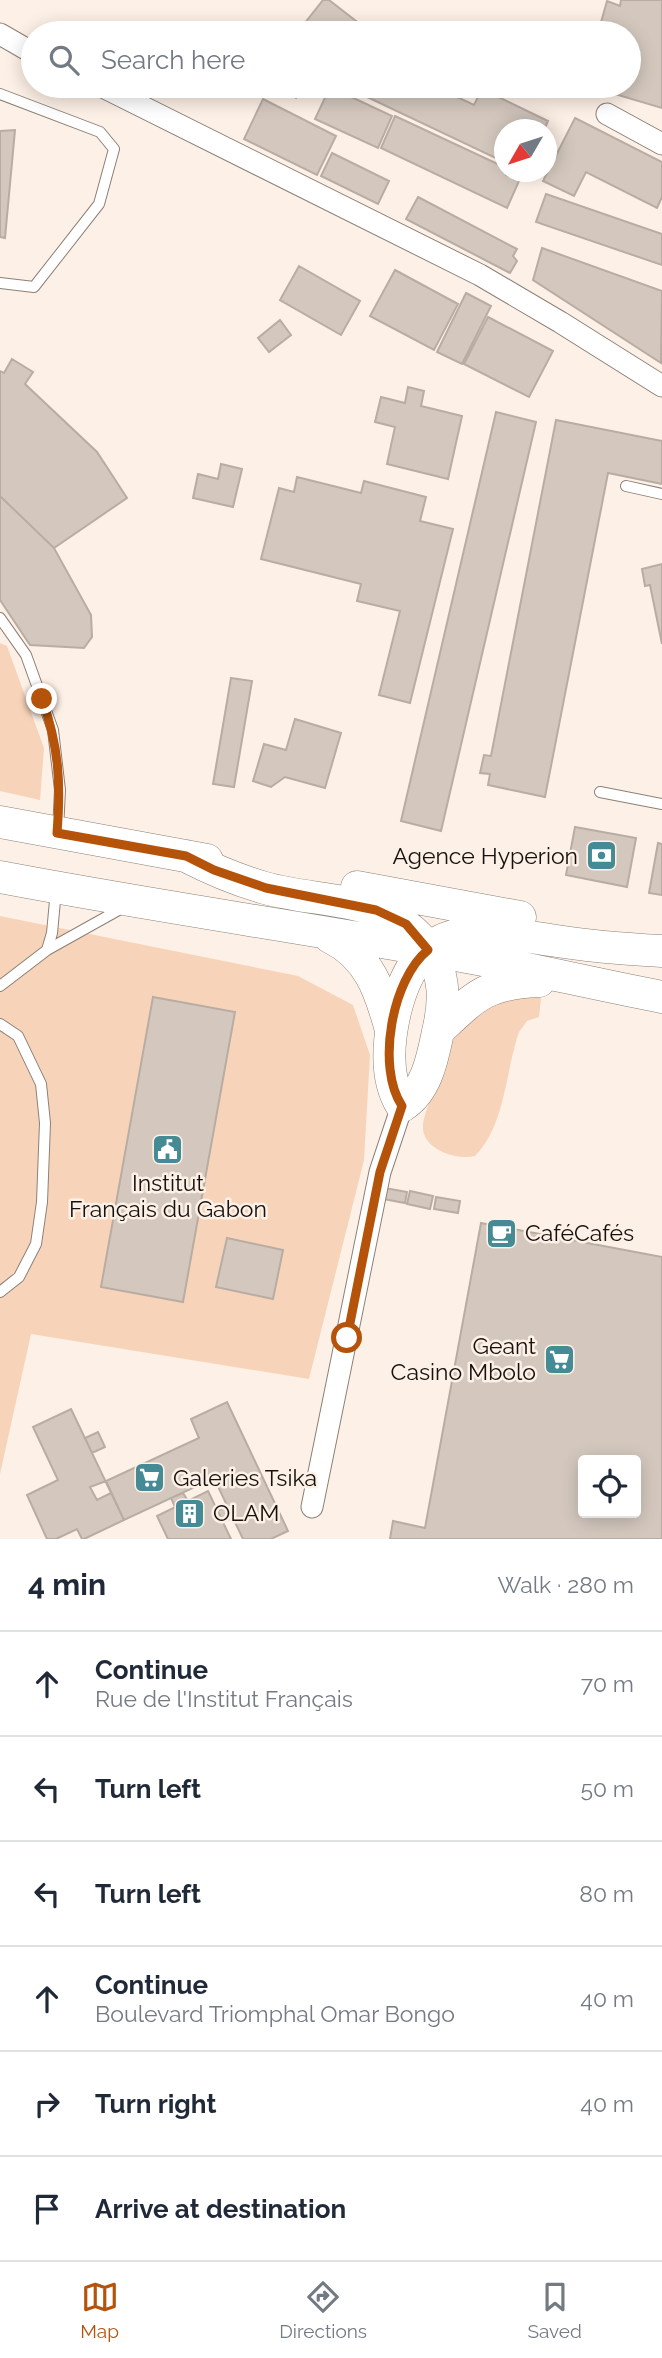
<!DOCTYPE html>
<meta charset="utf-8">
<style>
body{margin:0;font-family:Raleway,sans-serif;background:#f6f6f7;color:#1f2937}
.controls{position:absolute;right:21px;bottom:21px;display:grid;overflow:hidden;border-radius:7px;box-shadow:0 4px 18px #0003}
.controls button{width:63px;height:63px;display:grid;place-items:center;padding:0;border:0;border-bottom:2px solid #e0e1e3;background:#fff;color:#1f2937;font:35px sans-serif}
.compass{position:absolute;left:494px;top:119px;width:63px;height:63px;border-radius:50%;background:#fff;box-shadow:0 4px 18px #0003;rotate:231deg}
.stop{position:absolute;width:21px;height:21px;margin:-16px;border:5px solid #b45309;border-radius:50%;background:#fff}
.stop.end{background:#b45309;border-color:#fff;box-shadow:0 2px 7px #0008}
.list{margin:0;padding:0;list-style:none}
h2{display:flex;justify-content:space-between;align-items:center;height:91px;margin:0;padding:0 28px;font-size:30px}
h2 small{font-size:23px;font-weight:400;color:#747a83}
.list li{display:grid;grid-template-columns:46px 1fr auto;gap:21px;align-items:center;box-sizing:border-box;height:105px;padding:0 28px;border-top:2px solid #e0e1e3}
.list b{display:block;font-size:26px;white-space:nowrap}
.list p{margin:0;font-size:23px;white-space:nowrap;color:#747a83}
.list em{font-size:23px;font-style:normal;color:#747a83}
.icon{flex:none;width:38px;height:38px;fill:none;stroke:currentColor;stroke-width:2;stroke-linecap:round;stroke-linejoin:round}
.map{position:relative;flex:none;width:662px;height:1539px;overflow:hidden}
.search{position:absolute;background:#fff;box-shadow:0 4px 18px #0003;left:21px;right:21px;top:21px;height:77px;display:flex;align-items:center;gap:18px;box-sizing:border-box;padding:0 24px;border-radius:38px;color:#747a83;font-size:26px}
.sheet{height:721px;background:#fff}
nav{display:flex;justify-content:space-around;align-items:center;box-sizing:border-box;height:98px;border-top:2px solid #e0e1e3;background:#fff;font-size:19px;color:#747a83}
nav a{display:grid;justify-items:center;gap:4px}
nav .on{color:#b45309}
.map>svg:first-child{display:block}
.green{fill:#f7d4b9}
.building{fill:#d4c8be;stroke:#b8aca3;stroke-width:2;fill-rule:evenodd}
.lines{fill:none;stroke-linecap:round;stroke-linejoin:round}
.service-casing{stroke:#8c8077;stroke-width:12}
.minor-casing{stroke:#8c8077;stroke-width:23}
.primary-casing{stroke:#8c8077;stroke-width:33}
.service{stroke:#fff;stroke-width:10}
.minor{stroke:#fff;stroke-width:21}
.primary{stroke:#fff;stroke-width:32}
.route{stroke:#b45309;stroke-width:9}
.labels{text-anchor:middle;stroke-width:5;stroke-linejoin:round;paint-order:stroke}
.poi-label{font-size:23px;fill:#16110e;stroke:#fdf0e6;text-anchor:start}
</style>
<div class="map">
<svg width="662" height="1539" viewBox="0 0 662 1539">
<rect width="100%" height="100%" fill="#fdf0e6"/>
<path class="green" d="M0,643L7,646L44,748L40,800L0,791Z
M0,916L298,976L353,1005L370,1055L364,1160L309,1379L31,1334L0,1474Z
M529,996L541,998L539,1017L527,1021L519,1032C505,1072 506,1124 475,1156C459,1160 430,1152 424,1134C420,1123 428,1108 431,1097C437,1078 443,1053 455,1037C471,1014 501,998 529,996Z"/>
<path class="building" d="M323,0H329L356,21L347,33H297Z
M621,0H662V108L588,86H629V33H598L607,1L620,6Z
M280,86H306L296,98Z
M344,86H434L474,105L482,89L548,121L544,130H504V162Z
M330,87L392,116L378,148L315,119Z
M263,99L336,136L317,175L244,139Z
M395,116L504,167V172H507L506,175L519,181L507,208L381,148Z
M575,118L662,162V197L657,208L586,172L574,196L543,181Z
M15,130L5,238L0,237V131Z
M332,153L389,181L378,204L321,176Z
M546,194L662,234V265L536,222Z
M418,197L517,249L513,256L517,261L510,273L406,219Z
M542,248L662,291L661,363L533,280Z
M299,266L360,301L341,335L280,300Z
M395,270L458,304L434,350L370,316Z
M466,293L491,306L462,364L437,352Z
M488,317L553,351L529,397L464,364Z
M280,320L291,335L269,352L258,338Z
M12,359L33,372L25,384L97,452L127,498L54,548L0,496V371L4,373Z
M408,387L424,391L421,406L462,416L448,479L387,464L395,427L375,422L381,397L405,403Z
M496,412L536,422L441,831L401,821Z
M556,420L662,441V484L608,473L545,797L488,785L490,774L480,773L484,755L491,756Z
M221,464L242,469L233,507L193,498L198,474L218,479Z
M297,477L361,493L364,481L426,497L420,521L453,529L410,703L379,695L400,611L357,601L361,584L261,559L279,488L294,492Z
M0,496L54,548L91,615L92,637L84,648L30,645L0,600Z
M662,564V644L650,585L645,586L642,569Z
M231,678L252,681L234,787L213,784Z
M295,719L341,733L325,788L285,777L271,787L253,781L264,744L286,750Z
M575,827L636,838L627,887L566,875Z
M658,843L662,844V895L649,893Z
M153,997L235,1012L183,1302L101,1287Z
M385,1188L407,1192L405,1203L383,1199Z
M410,1191L433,1196L430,1209L407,1204Z
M436,1197L460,1201L458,1213L434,1209Z
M481,1223L662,1257V1539H390L393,1521L425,1528ZM583,1460H636V1513H583Z
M227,1238L283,1250L273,1299L216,1287Z
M227,1402L288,1531L271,1539H243L214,1478L124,1520L106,1481L199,1438L191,1419Z
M71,1409L124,1520L84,1539H82L77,1529L56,1539H47L27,1495L58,1480L33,1427Z
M98,1432L105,1447L92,1453L85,1438Z
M106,1481L111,1493L97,1500L90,1487Z
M208,1491L231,1539H168L157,1516Z
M183,1493L188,1501L175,1507L171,1498Z
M227,1506L232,1518L223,1522L217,1511Z"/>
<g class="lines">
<defs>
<path id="service" d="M0,94L100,132L114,149L99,204L34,287L0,283
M626,486L662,494
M0,618L26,655L53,730L60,790L58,830
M600,792L662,804
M47,950L52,933L56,890
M0,986L47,950L124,907
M0,1024L18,1036L41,1084L45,1123L42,1202L36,1244L19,1277L0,1292"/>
<path id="minor" d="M0,34L33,53
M101,86L480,275L560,322L662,386
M607,114L662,144
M312,1507L380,1172L402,1106"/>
<path id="primary" d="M0,822L207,860
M186,856C211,869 237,880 265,888C323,904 392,895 429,950C445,974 445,1000 439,1027C433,1055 428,1090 402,1106C385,1079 388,1042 395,1012C418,919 471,928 550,940C587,946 624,949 662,951
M0,877C142,904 286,925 428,950C507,963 584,982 662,997
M357,887L520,917
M330,937C369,956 380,990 391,1030
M438,1031C475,996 486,983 539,981"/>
</defs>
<use href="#service" class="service-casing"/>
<use href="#minor" class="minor-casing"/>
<use href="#primary" class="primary-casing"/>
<use href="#service" class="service"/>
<use href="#minor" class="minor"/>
<use href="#primary" class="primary"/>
</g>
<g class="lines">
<path class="route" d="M42,699C59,747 61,783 57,833L186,856L214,870L266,888L376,910L406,924L428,950C392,979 376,1067 402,1106L380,1172L347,1338"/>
</g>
<defs>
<symbol id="bank-square" viewBox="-11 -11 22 22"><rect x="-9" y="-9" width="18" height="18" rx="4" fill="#458b95" stroke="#fdf0e6"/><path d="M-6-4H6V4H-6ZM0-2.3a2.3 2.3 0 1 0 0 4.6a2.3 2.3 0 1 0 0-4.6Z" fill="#fff"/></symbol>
<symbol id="civic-square" viewBox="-11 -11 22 22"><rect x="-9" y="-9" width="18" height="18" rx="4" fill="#458b95" stroke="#fdf0e6"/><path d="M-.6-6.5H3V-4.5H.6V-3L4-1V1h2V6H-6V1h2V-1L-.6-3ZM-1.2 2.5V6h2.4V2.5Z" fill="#fff"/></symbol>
<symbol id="cafe-square" viewBox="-11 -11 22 22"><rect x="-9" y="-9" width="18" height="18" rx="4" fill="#458b95" stroke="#fdf0e6"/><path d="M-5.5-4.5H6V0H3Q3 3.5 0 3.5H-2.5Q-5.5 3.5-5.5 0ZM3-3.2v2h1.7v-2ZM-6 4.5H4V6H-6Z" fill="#fff"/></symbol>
<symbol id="supermarket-square" viewBox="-11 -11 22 22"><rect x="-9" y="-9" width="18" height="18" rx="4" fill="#458b95" stroke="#fdf0e6"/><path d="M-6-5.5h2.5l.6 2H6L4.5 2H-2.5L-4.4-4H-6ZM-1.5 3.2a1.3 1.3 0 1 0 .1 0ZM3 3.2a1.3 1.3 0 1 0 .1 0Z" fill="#fff"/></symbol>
<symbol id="building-square" viewBox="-11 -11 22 22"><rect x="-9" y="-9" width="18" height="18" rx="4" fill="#458b95" stroke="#fdf0e6"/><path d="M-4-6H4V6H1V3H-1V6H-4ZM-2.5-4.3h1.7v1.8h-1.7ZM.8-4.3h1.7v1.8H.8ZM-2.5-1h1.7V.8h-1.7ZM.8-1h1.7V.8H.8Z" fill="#fff"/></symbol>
</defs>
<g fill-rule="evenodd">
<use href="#bank-square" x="584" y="838" width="35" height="35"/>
<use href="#civic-square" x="150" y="1132" width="35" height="35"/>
<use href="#cafe-square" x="484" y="1216" width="35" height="35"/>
<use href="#supermarket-square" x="542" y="1342" width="35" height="35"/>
<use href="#supermarket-square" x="132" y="1460" width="35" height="35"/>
<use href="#building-square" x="172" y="1496" width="35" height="35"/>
</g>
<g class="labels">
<g class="poi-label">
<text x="578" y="864" text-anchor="end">Agence Hyperion</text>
<text x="168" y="1191" text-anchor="middle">Institut<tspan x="168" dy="26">Français du Gabon</tspan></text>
<text x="525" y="1241">CaféCafés</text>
<text x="536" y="1354" text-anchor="end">Geant<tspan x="536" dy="26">Casino Mbolo</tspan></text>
<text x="173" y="1486">Galeries Tsika</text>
<text x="213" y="1521">OLAM</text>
</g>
</g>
</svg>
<div class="controls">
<button><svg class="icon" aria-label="locate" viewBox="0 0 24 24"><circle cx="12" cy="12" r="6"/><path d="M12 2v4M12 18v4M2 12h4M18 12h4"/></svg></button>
</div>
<svg class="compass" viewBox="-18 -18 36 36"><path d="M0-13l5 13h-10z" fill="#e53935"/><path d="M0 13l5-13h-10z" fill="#747a83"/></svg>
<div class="stop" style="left:347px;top:1338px"></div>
<div class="stop end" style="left:42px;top:699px"></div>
<div class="search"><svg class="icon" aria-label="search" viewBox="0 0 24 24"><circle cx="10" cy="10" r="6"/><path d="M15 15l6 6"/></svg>Search here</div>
</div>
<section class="sheet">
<h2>4 min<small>Walk · 280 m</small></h2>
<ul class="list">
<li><svg class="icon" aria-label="ahead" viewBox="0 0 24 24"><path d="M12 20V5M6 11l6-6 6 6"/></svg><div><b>Continue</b><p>Rue de l'Institut Français</p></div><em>70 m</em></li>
<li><svg class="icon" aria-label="left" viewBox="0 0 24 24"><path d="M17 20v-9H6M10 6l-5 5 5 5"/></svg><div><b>Turn left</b></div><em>50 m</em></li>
<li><svg class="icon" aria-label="left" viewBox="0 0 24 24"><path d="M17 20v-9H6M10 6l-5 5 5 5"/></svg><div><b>Turn left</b></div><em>80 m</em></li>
<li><svg class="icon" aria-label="ahead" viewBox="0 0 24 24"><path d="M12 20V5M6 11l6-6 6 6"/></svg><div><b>Continue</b><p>Boulevard Triomphal Omar Bongo</p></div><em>40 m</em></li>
<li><svg class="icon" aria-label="right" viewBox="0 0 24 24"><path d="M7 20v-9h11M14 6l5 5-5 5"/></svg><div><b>Turn right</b></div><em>40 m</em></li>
<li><svg class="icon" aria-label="arrive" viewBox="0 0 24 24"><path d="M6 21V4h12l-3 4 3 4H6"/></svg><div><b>Arrive at destination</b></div></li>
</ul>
</section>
<nav>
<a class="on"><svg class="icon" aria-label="map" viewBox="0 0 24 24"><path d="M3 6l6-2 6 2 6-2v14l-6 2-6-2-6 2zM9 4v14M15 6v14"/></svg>Map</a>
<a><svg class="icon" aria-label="directions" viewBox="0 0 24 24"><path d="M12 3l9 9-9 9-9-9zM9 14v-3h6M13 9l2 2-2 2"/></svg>Directions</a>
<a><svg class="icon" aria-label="saved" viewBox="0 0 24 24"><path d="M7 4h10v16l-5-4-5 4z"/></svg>Saved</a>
</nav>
